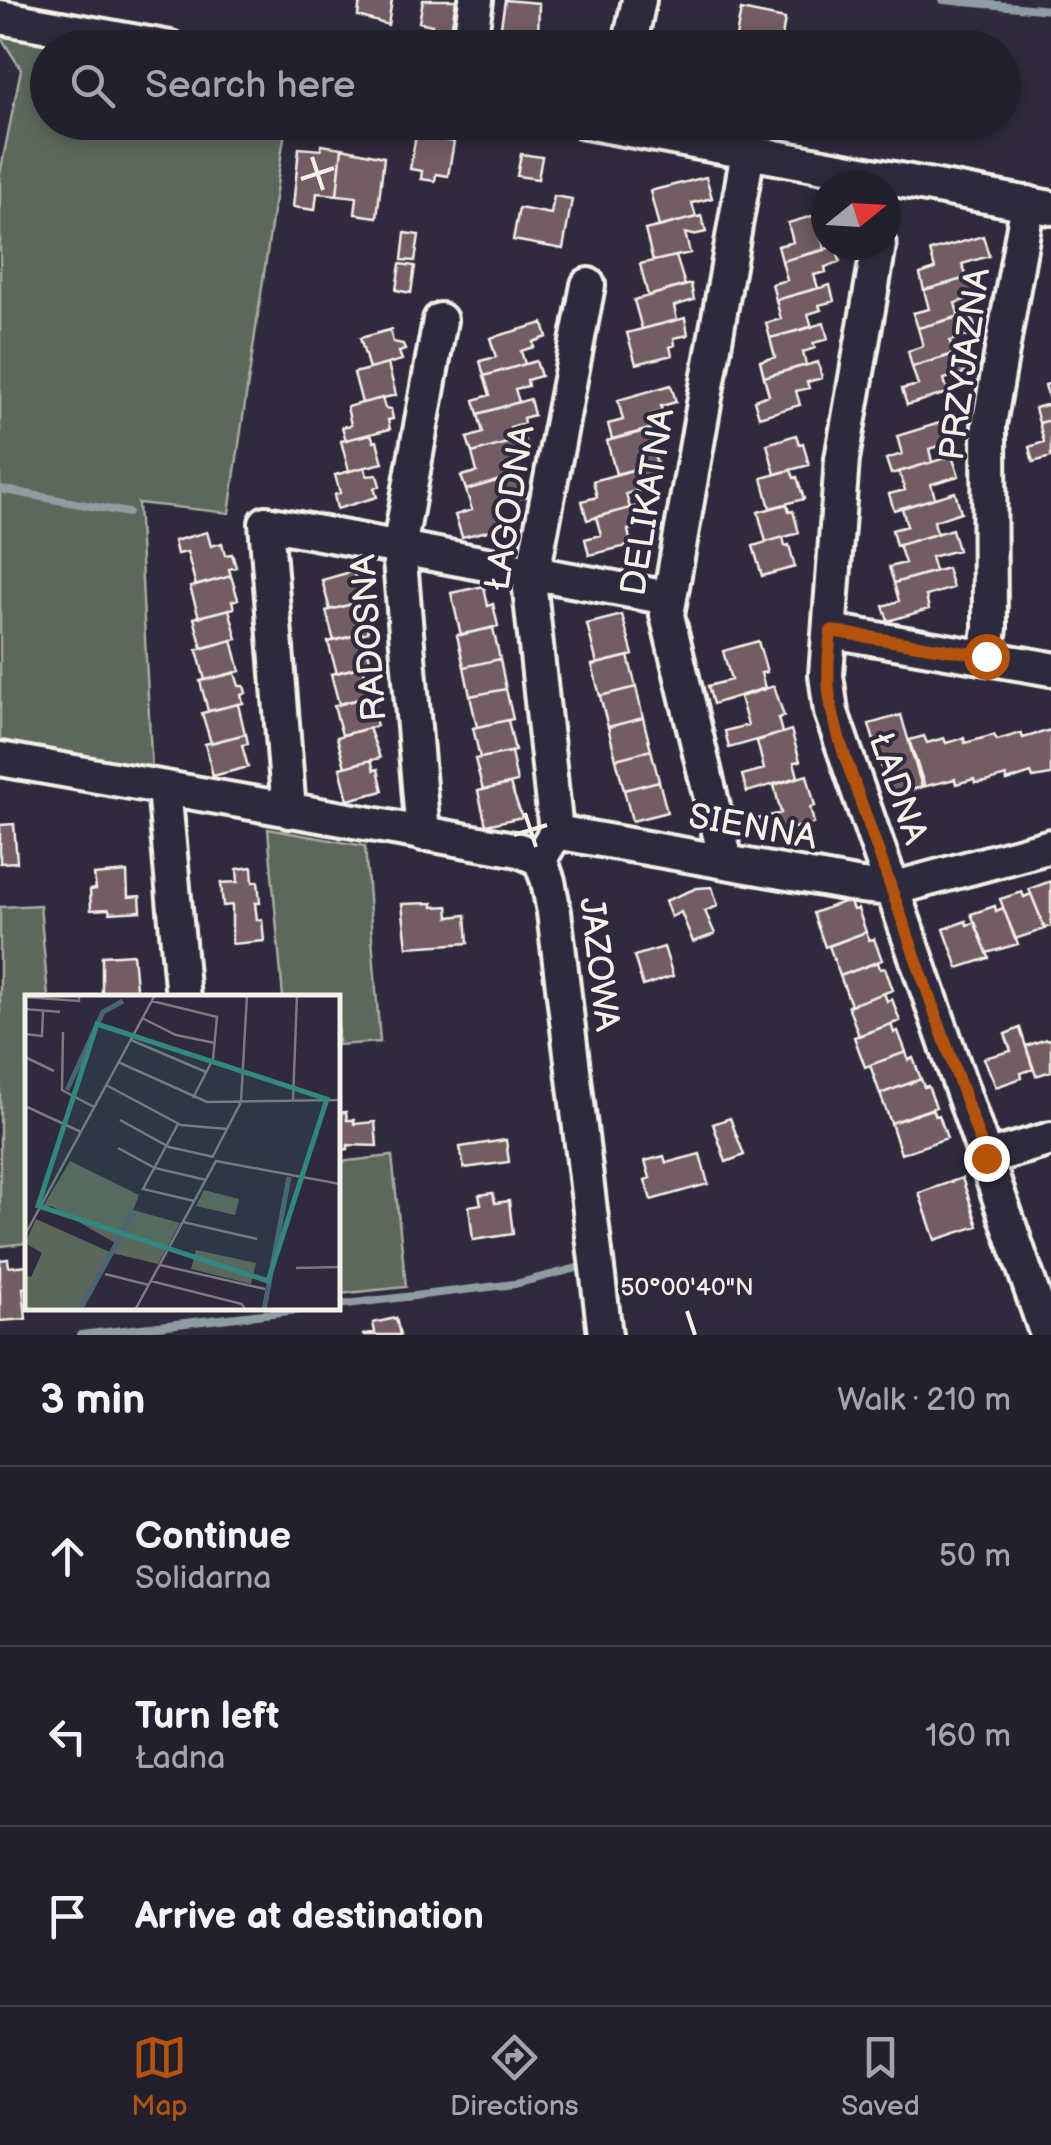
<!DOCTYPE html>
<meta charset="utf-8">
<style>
body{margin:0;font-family:"Balsamiq Sans",sans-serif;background:#2b2836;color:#f1f3f6}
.compass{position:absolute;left:811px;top:170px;width:90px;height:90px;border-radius:50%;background:#23202e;box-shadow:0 5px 15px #0003;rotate:72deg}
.stop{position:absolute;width:30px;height:30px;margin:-22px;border:8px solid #b45309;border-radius:50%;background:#fff}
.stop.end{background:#b45309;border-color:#fff;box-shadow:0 2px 10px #0008}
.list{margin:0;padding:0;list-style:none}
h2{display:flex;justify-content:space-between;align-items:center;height:130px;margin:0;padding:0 40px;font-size:42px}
h2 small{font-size:32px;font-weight:400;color:#a3a3aa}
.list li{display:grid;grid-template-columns:65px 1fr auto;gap:30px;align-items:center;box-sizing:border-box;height:180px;padding:0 40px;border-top:2px solid #403e4a}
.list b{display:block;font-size:38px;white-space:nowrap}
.list p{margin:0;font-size:32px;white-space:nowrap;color:#a3a3aa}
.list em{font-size:32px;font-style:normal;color:#a3a3aa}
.icon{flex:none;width:55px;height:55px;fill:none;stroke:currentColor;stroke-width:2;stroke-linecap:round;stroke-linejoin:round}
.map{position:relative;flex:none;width:1051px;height:1335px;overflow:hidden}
.search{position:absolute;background:#23202e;box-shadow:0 5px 15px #0003;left:30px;right:30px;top:30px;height:110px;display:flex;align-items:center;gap:25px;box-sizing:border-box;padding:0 35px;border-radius:55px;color:#a3a3aa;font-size:38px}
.sheet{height:670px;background:#23202e}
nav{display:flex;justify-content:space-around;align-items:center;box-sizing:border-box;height:140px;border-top:2px solid #403e4a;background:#23202e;font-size:28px;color:#a3a3aa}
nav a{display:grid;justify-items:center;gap:5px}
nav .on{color:#b45309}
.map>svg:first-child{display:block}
.green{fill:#5c675b;stroke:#a8aca2;stroke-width:2.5}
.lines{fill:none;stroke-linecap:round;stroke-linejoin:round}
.stream{stroke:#8f9ca2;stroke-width:8}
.building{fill:#735b63;stroke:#f4f1e8;stroke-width:2.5}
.minor-casing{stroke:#f4f1e8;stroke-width:40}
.path{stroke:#f4f1e8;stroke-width:4;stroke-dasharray:8 8;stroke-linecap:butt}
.minor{stroke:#2f2a3d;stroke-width:32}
.route{stroke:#b45309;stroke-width:12}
.ticks{fill:none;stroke:#f4f1e8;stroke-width:4}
.labels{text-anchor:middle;stroke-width:8;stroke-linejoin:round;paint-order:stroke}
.street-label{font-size:35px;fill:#f4f1e8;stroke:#2f2a3d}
.inset-river{fill:none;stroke:#4b6473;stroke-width:5}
.inset-road{fill:none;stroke:#7e7a81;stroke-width:2.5}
.view{fill:#318880;fill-opacity:0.15;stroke:#318880;stroke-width:5}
.inset-edge{fill:none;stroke:#f4f1e8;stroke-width:5}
.ticks-label{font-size:25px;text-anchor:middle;fill:#f4f1e8;stroke:#2f2a3d;stroke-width:8;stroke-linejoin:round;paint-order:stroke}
</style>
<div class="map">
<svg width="1051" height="1335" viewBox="0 0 1051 1335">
<rect width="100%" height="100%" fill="#2f2a3d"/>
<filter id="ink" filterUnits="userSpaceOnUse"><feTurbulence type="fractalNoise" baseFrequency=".01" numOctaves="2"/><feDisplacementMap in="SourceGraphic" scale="20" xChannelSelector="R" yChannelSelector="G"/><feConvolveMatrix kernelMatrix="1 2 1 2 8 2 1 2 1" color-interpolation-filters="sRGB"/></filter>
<g filter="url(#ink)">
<path class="green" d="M0,29L98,47L48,48V122L286,123L229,513L138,503L152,774L0,746V174L21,69L0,36Z
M268,829L365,846L380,1042L338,1045V998L283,997Z
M40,905L48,997L28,998L27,1243L0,1246V907Z
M392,1156L406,1287L338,1294V1162Z"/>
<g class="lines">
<path class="stream" d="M943,0L1051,10
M0,489L128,513
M338,1305L515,1284L581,1267L582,1276
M80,1335L316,1308"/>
</g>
<path class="building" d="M360,0H392L388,25L358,16Z
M423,0H456L450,37L430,34L432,25L419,22Z
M505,0L539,3L538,37L533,36L531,48L509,47L510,40L499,39Z
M741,10L785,19L780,48H734Z
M877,122H919L917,137L875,131Z
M416,135L454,142L448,176L436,174L435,181L421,179L422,171L410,169Z
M321,145L342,148L337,195L317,193L315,210L293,207L299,148L321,150Z
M342,148L384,157L377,217L355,214L357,197L337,195Z
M521,154L542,157L538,179L517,176Z
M706,177L712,198L692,203L696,217L659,227L650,191Z
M554,196L572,199L563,249L513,240L519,208L551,214Z
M826,212V236L821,237L825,250L782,261L778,246L793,242L788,223Z
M701,216L706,232L693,235L685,233L690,253L653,261L645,230Z
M405,233L419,235L415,261L402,260Z
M983,236L989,256L962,264L967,278L924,290L920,274L935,269L930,251Z
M836,246L840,262L825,267L826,272L814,275L818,288L776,300L772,284L787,280L782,261Z
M676,256L685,285L648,296L640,264Z
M400,264L415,266L411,293L396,290Z
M976,275L982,295L955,303L959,317L918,328L913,313L929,309L924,290Z
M691,284L694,300L674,306L677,320L642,329L634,300Z
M830,285L834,301L819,305L821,310L808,314L812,327L770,338L766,323L781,319L776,300Z
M970,313L977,333L950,341L953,354L912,367L908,351L923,346L918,328Z
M685,318L688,335L674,338L675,345L670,347L672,355L636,364L627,333Z
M543,323L547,337L533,342L534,347L521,351L525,364L484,376L480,361L496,357L490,338Z
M824,323L828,339L813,343L815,348L803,352L806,365L764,377L760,361L775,357L770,338Z
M393,329L390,331L393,342L403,344L405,350L399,352L402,360L369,369L360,338Z
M965,351L971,371L944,379L948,393L907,405L902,389L918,385L912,367Z
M536,361L541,376L527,380L528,386L515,389L519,402L478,414L474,400L490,395L484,376Z
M818,362L822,378L807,382L809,388L796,391L800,405L759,417L754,400L769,395L764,377Z
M388,364L396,395L362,403L354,373Z
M1051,383V420L1039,423L1035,408L1050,404L1045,385Z
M671,385L676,402L661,406L662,412L650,415L654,428L612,439L608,424L623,420L618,400Z
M382,398L385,408L391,409L393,419L388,420L390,429L346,440L342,427L351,425L347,407Z
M530,399L534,415L523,418L524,423L510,427L514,441L472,453L467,438L483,433L478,414Z
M949,420L955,441L929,449L932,462L891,474L886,459L902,454L897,436Z
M1051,420V457L1033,462L1029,447L1044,442L1039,423Z
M649,430L653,445L650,446L657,463L616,474L607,441Z
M371,434L374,442L377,441L383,463L349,471L341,441Z
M796,435L799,444L803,443L809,465L775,474L767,444Z
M524,438L529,454L517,457L519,462L503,466L507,478L466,490L461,476L477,472L472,453Z
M952,456L959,476L931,484L935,498L894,510L889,494L905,490L899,472Z
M655,464L659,480L641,484L645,489L626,494L630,508L587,520L582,501L597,497L593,481Z
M365,467L367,476L377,475L380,486L374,488L377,497L337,509L334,495L340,493L335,475Z
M791,470L794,478L797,477L804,499L770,508L762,478Z
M521,474L528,496L498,505L504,527L462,537L455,515L472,510L466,490Z
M955,492L961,512L934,521L937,534L896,546L892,530L907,526L902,508Z
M649,503L653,518L642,521L643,526L628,530L631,545L589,555L585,539L601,535L596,517Z
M787,504L789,512L793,511L799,533L766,542L758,512Z
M952,529L958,550L931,557L935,571L894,583L889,567L905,563L899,545Z
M207,532L211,546L222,543L225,555L232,554L236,567L229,569L231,576L196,586L187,552L177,554L174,541Z
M783,537L785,546L789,545L795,567L762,576L753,546Z
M947,568L953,588L926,596L929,609L888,621L883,606L899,601L894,583Z
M357,570L354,573L356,580L360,578L366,600L330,610L322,580Z
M231,576L238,599L232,601L234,608L199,617L190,587Z
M489,585L484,587L488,606L493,604L498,626L461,635L451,593Z
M356,603L359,611L363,610L368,632L334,641L326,611Z
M229,609L237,639L202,648L194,618Z
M622,615L633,655L597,664L587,624Z
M493,628L500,659L464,667L457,635Z
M360,634L362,643L366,642L371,664L337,673L328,642Z
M232,640L240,671L205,680L197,650Z
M758,641L767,672L761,673L765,688L713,704L708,686L731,680L723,651Z
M628,656L636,687L600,696L592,665Z
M500,659L506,689L470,696L464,667Z
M363,666L365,674L369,673L375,695L339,704L331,674Z
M235,673L239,686H244L246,693L241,695L243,703L208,711L200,681Z
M774,686L784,716L778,718L782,733L729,748L725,731L748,725L740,697Z
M636,687L643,718L608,727L600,696Z
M506,689L513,719L477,727L470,696Z
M373,695L376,705L372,706L377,726L342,735L334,706Z
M238,704L245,734L211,743L202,713Z
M901,715L922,787L890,796L869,724Z
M643,718L651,750L616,759L608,727Z
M508,720L515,751L480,758L473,728Z
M369,728L380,758L345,767L337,737Z
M791,730L800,761L794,762L798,777L747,792L742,775L764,769L757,741Z
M1051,730V775L1033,778L1031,773L1007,781L1006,776L986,782L975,783L974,779L956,784L955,779L922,787L924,784L909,740L924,736L927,743L944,738L946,743L964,738L965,743L994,735L997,740L1021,733L1023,738Z
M246,734L248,744L242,745L248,767L213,776L205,744Z
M651,750L659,781L624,790L616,759Z
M511,752L517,782L483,790L475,759Z
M371,760L374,770L378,769L383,791L348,800L340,768Z
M807,775L815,806L810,807L814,823L761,836L758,819L781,813L774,785Z
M659,781L667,812L632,821L624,790Z
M510,784L522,817L486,825L478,791Z
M14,824L17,862L0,863V825Z
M252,867L253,882L258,881L260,903H255L257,920L262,919L264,941L232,944V905L223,906L221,883L238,882L237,869Z
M127,872L128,897L140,896L141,911L110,913L109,909L91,910L90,890L96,889L94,875Z
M1051,881V926L1045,928L1029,889Z
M712,887L718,906L705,911L715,934L693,942L681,912L671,917L665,901L697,888Z
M1022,892L1024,897L1031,894L1045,929L1015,939L1000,899Z
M849,900L853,910L858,909L866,932L825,947L813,913Z
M433,903V907L448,906L449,917L466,915L468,943L407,947L402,904Z
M995,906L996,911L1003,908L1018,944L987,953L971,914Z
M966,921L967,925L975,922L989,958L958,968L944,929Z
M866,932L869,940L874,939L882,960L840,976L829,946Z
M664,947L673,976L643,986L634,956Z
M133,954L137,998H102V956Z
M878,962L880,969L885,968L893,990L851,1005L840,976Z
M884,993L887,1001L892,999L900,1021L859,1036L848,1006Z
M891,1024L894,1033L898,1031L906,1052L865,1067L854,1037Z
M1020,1028L1033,1069L1021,1073L1022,1078L996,1087L984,1058L1011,1051L1005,1034Z
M1046,1039L1051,1040V1071L1036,1076L1026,1046Z
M906,1052L908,1060L913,1058L921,1079L880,1094L870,1065Z
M921,1079L924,1087L928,1086L936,1107L891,1123L880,1094Z
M932,1109L935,1116L939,1115L947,1138L901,1154L891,1123Z
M346,1112L347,1120H354V1124L375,1122L377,1146L348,1145V1149L338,1150V1113Z
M730,1118L744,1155L726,1162L713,1124Z
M506,1140L509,1162L464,1168L460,1147Z
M700,1154L708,1184L651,1200L645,1180L650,1178L645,1161L664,1156L666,1163Z
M962,1178L978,1226L935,1240L919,1193Z
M493,1193L495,1203L509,1201L513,1234L473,1240L469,1206L481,1204L479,1195Z
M8,1259L9,1267L28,1265V1287L23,1288L26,1319L0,1321V1260Z
M396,1318L400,1335H362L375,1332L373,1323Z"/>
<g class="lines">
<defs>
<path id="minor" d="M0,17L170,48
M469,48L476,0
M629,48L639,0
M586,122L1051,208
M879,245L842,459L826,675L831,712L1047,1335
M831,631L1051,669
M986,656L990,628L989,425L1028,203
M0,759L519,850L540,859L548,881L554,912L605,1335
M164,788L183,998
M289,811L266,523L668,598
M556,832L861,886L892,889L1051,846
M423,834L399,549L440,320
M540,859L556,832L530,589L588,285
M726,861L667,615L748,152
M986,1158L1051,1139"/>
</defs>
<use href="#minor" class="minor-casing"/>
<path class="path" d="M194,34L268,48"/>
<use href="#minor" class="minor"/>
</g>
</g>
<g class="lines" filter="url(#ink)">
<path class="route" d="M986,656L831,631C825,685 828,703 844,754L986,1158"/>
</g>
<path class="ticks" d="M312,157L323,190M301,179L334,168M525,813L536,847M514,835L547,825M687,1311L695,1335"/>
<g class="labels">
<g class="street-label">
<text transform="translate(964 364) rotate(-82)" y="12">PRZYJAZNA</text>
<text transform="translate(647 502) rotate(-81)" y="12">DELIKATNA</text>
<text transform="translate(509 508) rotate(-81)" y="12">ŁAGODNA</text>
<text transform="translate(368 638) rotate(-94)" y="12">RADOSNA</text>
<text transform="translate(899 788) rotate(71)" y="12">ŁADNA</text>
<text transform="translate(753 826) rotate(10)" y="12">SIENNA</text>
<text transform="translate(600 964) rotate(83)" y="12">JAZOWA</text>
</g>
</g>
<g transform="translate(25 995)">
<rect width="315" height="315" fill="#2f2a3d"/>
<path d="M45,166L114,200L108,215L155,228L133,269L87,258L56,315H0V280L6,282L17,258L0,248L11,224L87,258L92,249L26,211L17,213ZM179,195L214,204L210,220L171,211ZM171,255L231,268L226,289L166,274Z" fill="#5c675b"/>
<path class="inset-river" d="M42,95L78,17L98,6M55,315L109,217M239,315L264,182"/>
<path class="inset-road" d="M0,2L54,6V0M127,6L192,22L188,64L168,103M0,14L35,17M117,23L151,40L190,48M38,37L37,95L69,112M0,39L17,41L18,16M106,45L181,77M0,62L29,76M93,67L182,107L315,105M81,90L156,130L202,134M268,105L272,0M0,111L56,137M95,125L144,152L189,162M153,129L118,194L169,206M93,153L130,173L181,185M188,161L216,107L222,0M158,227L232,244M0,240L130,0M135,270L240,294M271,273L315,272M80,279L124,290M126,286L217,309L220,315M110,315L191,166L315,189"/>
<path class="view" d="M72,29L302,104L243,286L13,211Z"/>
<rect width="315" height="315" class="inset-edge"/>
</g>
<g class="ticks-label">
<text x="687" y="1295">50°00'40"N</text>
</g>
</svg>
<svg class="compass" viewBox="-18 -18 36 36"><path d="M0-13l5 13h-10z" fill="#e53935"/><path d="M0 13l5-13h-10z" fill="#a3a3aa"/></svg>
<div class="stop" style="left:986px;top:656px"></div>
<div class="stop end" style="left:986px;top:1158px"></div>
<div class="search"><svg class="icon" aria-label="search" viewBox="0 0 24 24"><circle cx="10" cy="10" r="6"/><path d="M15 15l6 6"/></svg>Search here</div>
</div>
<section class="sheet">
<h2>3 min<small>Walk · 210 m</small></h2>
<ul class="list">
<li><svg class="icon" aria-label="ahead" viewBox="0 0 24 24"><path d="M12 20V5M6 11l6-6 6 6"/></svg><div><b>Continue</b><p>Solidarna</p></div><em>50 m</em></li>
<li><svg class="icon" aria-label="left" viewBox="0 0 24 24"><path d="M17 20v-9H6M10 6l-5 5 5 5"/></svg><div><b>Turn left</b><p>Ładna</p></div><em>160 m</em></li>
<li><svg class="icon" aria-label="arrive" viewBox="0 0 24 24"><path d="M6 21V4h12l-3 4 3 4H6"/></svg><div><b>Arrive at destination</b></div></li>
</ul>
</section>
<nav>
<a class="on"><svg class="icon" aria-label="map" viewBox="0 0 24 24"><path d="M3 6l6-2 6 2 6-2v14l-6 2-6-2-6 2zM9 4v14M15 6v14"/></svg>Map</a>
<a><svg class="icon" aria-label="directions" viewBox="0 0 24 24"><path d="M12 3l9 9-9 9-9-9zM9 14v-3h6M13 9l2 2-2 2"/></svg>Directions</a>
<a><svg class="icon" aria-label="saved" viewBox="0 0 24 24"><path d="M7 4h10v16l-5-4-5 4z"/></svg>Saved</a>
</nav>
